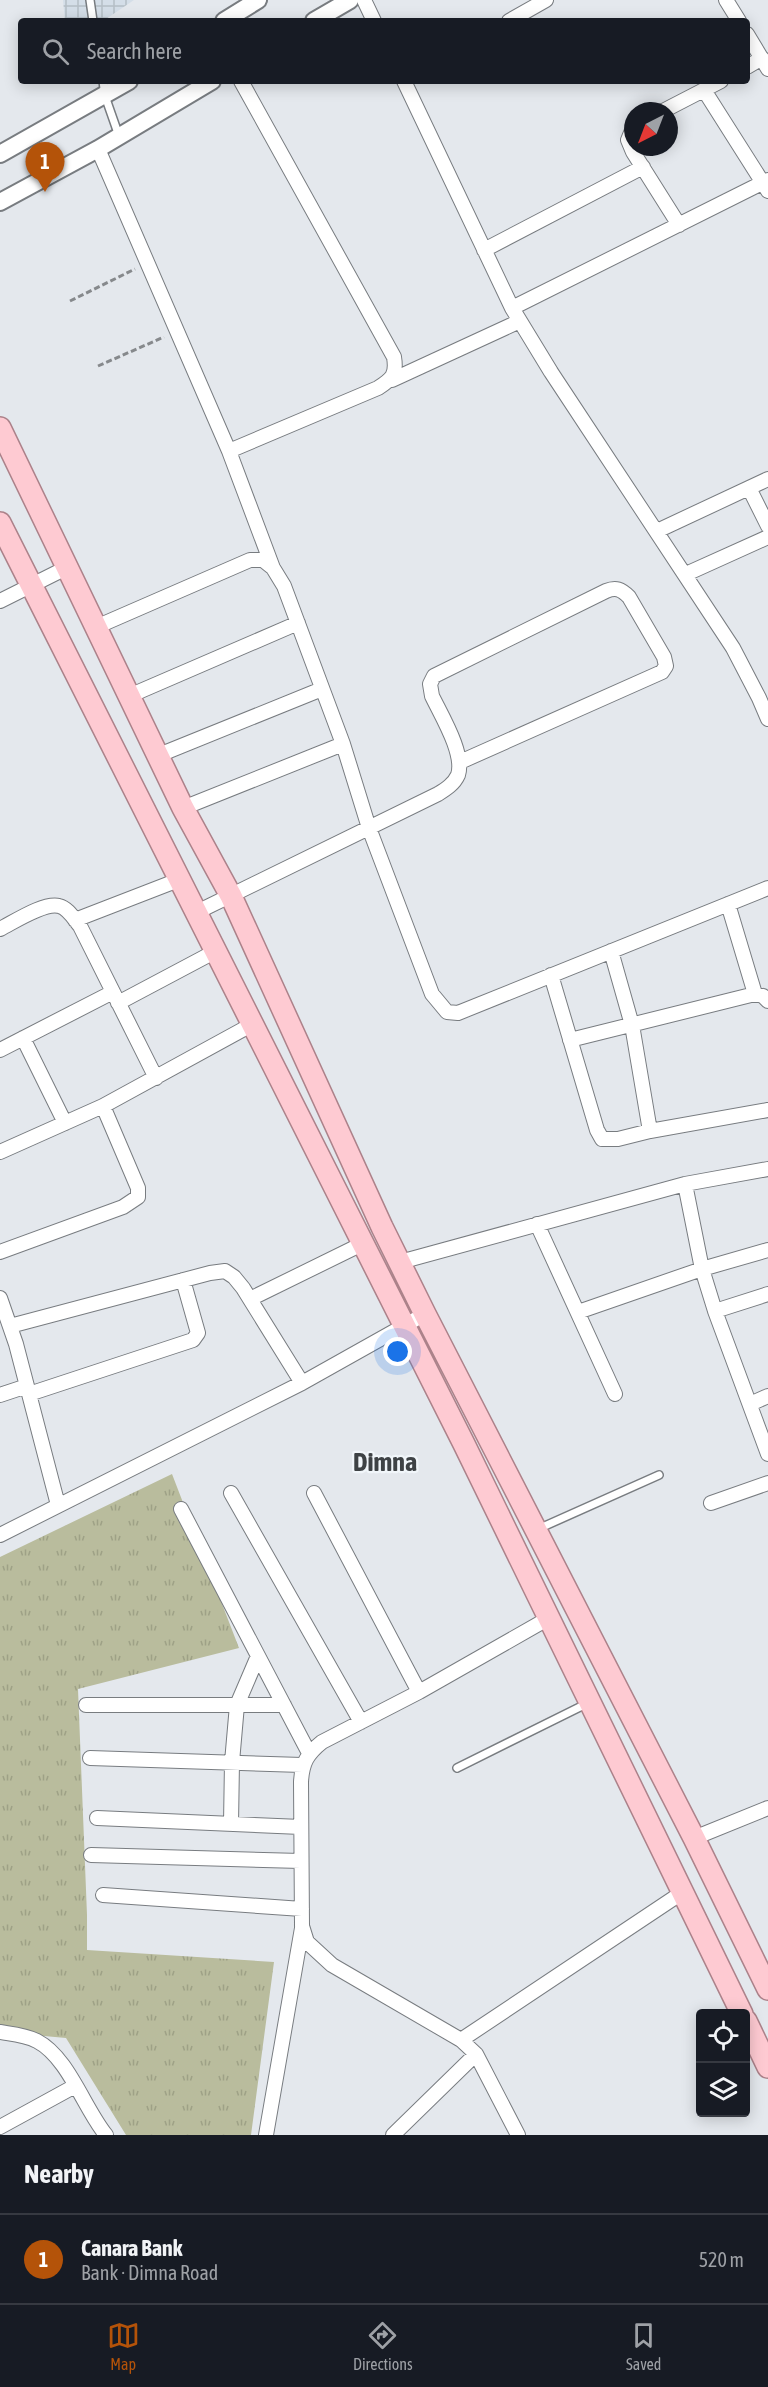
<!DOCTYPE html>
<meta charset="utf-8">
<style>
body{margin:0;font-family:"Asap Condensed",sans-serif;background:#242831;color:#f1f3f6}
.controls{position:absolute;right:18px;bottom:18px;display:grid;overflow:hidden;border-radius:6px;box-shadow:0 3px 15px #0003}
.controls button{width:54px;height:54px;display:grid;place-items:center;padding:0;border:0;border-bottom:2px solid #363941;background:#171b24;color:#f1f3f6;font:30px sans-serif}
.compass{position:absolute;left:624px;top:102px;width:54px;height:54px;border-radius:50%;background:#171b24;box-shadow:0 3px 15px #0003;rotate:222deg}
.you{position:absolute;left:398px;top:1352px;width:21px;height:21px;margin:-15px;border:4px solid #fff;border-radius:50%;background:#1a73e8;box-shadow:0 0 0 9px #1a73e833}
.badge{display:grid;place-items:center;width:39px;height:39px;border-radius:50%;background:#b45309;color:#fff;font-size:20px;font-weight:700}
.pin{position:absolute;translate:-50% -50px;filter:drop-shadow(0 2px 3px #0008)}
.pin::after{content:'';position:absolute;top:32px;width:21px;height:18px;background:inherit;clip-path:polygon(0 0,100% 0,50% 100%)}
.list{margin:0;padding:0;list-style:none}
h2{display:flex;justify-content:space-between;align-items:center;height:78px;margin:0;padding:0 24px;font-size:26px}
h2 small{font-size:20px;font-weight:400;color:#9ea1a6}
.list li{display:grid;grid-template-columns:39px 1fr auto;gap:18px;align-items:center;box-sizing:border-box;height:90px;padding:0 24px;border-top:2px solid #363941}
.list b{display:block;font-size:22px;white-space:nowrap}
.list p{margin:0;font-size:20px;white-space:nowrap;color:#9ea1a6}
.list em{font-size:20px;font-style:normal;color:#9ea1a6}
.icon{flex:none;width:33px;height:33px;fill:none;stroke:currentColor;stroke-width:2;stroke-linecap:round;stroke-linejoin:round}
.map{position:relative;flex:none;width:768px;height:2135px;overflow:hidden}
.search{position:absolute;background:#171b24;box-shadow:0 3px 15px #0003;left:18px;right:18px;top:18px;height:66px;display:flex;align-items:center;gap:15px;box-sizing:border-box;padding:0 21px;border-radius:6px;color:#9ea1a6;font-size:22px}
.sheet{height:168px;background:#171b24}
nav{display:flex;justify-content:space-around;align-items:center;box-sizing:border-box;height:84px;border-top:2px solid #363941;background:#171b24;font-size:16px;color:#9ea1a6}
nav a{display:grid;justify-items:center;gap:3px}
nav .on{color:#b45309}
.map>svg:first-child{display:block}
.industrial{fill:url(#industrial-grid)}
.grass{fill:url(#grass-tufts)}
.lines{fill:none;stroke-linecap:round;stroke-linejoin:round}
.service-casing{stroke:#787c80;stroke-width:10}
.minor-casing{stroke:#787c80;stroke-width:16}
.tertiary-casing{stroke:#787c80;stroke-width:20}
.trunk-casing{stroke:#ac828a;stroke-width:24}
.path{stroke:#86898c;stroke-width:3;stroke-dasharray:6 3;stroke-linecap:butt}
.service{stroke:#fff;stroke-width:7}
.minor{stroke:#fff;stroke-width:14}
.tertiary{stroke:#fff;stroke-width:16}
.trunk{stroke:#fecad2;stroke-width:21}
.labels{text-anchor:middle;stroke-width:4.5;stroke-linejoin:round;paint-order:stroke}
.district-label{font-size:26px;font-weight:bold;fill:#3e4245;stroke:#f1f6fa}
</style>
<div class="map">
<svg width="768" height="2135" viewBox="0 0 768 2135">
<defs>
<pattern id="industrial-grid" width="8" height="8" patternUnits="userSpaceOnUse" patternTransform="scale(1.5)"><rect width="8" height="8" fill="#d4dee8"/><path d="M0 4h8M4 0v8" fill="none" stroke="#b5bec6"/></pattern>
<pattern id="grass-tufts" width="24" height="20" patternUnits="userSpaceOnUse" patternTransform="scale(1.5)"><rect width="24" height="20" fill="#b9bc9d"/><path d="M3 7l-1-3M5 7V3M7 7l1-3M15 17l-1-3M17 17v-4M19 17l1-3" fill="none" stroke="#9ea186"/></pattern>
</defs>
<rect width="100%" height="100%" fill="#e4e8ed"/>
<path class="industrial" d="M63,0H134L103,21H65Z"/>
<path class="grass" d="M172,1474L239,1648L78,1689L87,1915V1950L274,1962L251,2135H126L66,2038L0,2032V1557Z"/>
<g class="lines">
<defs>
<path id="service" d="M90,0L93,21
M103,81L105,96L119,136
M538,1529L659,1475
M457,1768L588,1703"/>
<path id="minor" d="M364,0L374,21
M726,0L739,21
M509,21L546,0
M747,34L768,69
M747,67L762,58
M404,81L512,308L551,372L733,648L759,698L768,719
M704,90L768,191
M663,111L721,81
M633,128L628,140L633,152L679,225
M98,149L229,451L273,568
M484,250L643,167
M512,308L768,180
M392,380L520,321
M229,451L378,388C392,379 397,375 394,357L241,81
M749,488L768,526
M657,531L768,479
M686,574L768,537
M0,601L66,568
M96,627L250,560H263L273,568L284,586L343,744L369,828L432,994L447,1012L458,1013L768,888
M129,696L298,623
M159,755L322,689
M183,808L343,744
M728,904L755,994
M197,912L438,794C446,789 454,784 458,775C465,754 441,715 432,696L430,684L434,676L606,591C616,587 621,589 629,597L664,657L666,666L662,672L460,762
M75,920L181,879
M0,929C14,922 44,902 59,906C68,908 74,919 80,926L156,1078
M611,951L632,1025L650,1131
M551,975L597,1130L602,1139H618L650,1131L768,1110
M118,1003L216,951
M23,1038L65,1123
M570,1040L755,994L763,996L768,1001
M0,1050L113,992
M0,1152L103,1106L253,1024
M685,1184L702,1269L715,1311L768,1454
M537,1224L615,1394
M0,1252L123,1207L138,1197V1188L103,1106
M400,1262L685,1184L768,1169
M0,1298L16,1344L58,1505
M250,1299L362,1244
M715,1311L768,1294
M578,1312L702,1269L768,1250
M10,1326L210,1273L225,1271L234,1277L243,1288L302,1383
M29,1394L193,1340L198,1333L183,1280
M0,1395L27,1386
M750,1404L768,1396
M231,1493L361,1722
M314,1493L419,1692
M711,1503L768,1483
M181,1509L309,1753
M0,1535L302,1383L425,1314
M86,1705H284
M90,1758L302,1765
M97,1818L301,1827
M231,1824L232,1762L237,1705L258,1656
M694,1838L768,1808
M91,1855L301,1861
M103,1895L302,1909
M0,2032C12,2034 26,2035 37,2041C68,2057 84,2108 106,2135
M461,2040L683,1892
M0,2127L75,2086
M266,2135L302,1928
M393,2135L476,2054
M518,2135L476,2054L461,2040L332,1965L307,1942L302,1926L301,1782C302,1763 307,1754 322,1742L419,1692L549,1618"/>
<path id="tertiary" d="M224,21L258,0
M314,21L350,0
M0,154L129,81
M0,202L98,149L212,81"/>
<path id="trunk" d="M0,428L183,808L231,896L382,1227L425,1314L694,1838L768,1989
M0,523L464,1444L742,2014
M746,2021L768,2067"/>
</defs>
<use href="#service" class="service-casing"/>
<use href="#minor" class="minor-casing"/>
<use href="#tertiary" class="tertiary-casing"/>
<use href="#trunk" class="trunk-casing"/>
<path class="path" d="M70,301L135,269
M98,366L164,337"/>
<use href="#service" class="service"/>
<use href="#minor" class="minor"/>
<use href="#tertiary" class="tertiary"/>
<use href="#trunk" class="trunk"/>
</g>
<g class="labels">
<g class="district-label">
<text x="385" y="1471">Dimna</text>
</g>
</g>
</svg>
<div class="controls">
<button><svg class="icon" aria-label="locate" viewBox="0 0 24 24"><circle cx="12" cy="12" r="6"/><path d="M12 2v4M12 18v4M2 12h4M18 12h4"/></svg></button>
<button><svg class="icon" aria-label="layers" viewBox="0 0 24 24"><path d="M12 4l9 5-9 5-9-5zM3 14l9 5 9-5"/></svg></button>
</div>
<svg class="compass" viewBox="-18 -18 36 36"><path d="M0-13l5 13h-10z" fill="#e53935"/><path d="M0 13l5-13h-10z" fill="#9ea1a6"/></svg>
<div class="you"></div>
<div class="pin badge" style="left:45px;top:192px">1</div>
<div class="search"><svg class="icon" aria-label="search" viewBox="0 0 24 24"><circle cx="10" cy="10" r="6"/><path d="M15 15l6 6"/></svg>Search here</div>
</div>
<section class="sheet">
<h2>Nearby<small></small></h2>
<ul class="list">
<li><span class="badge">1</span><div><b>Canara Bank</b><p>Bank · Dimna Road</p></div><em>520 m</em></li>
</ul>
</section>
<nav>
<a class="on"><svg class="icon" aria-label="map" viewBox="0 0 24 24"><path d="M3 6l6-2 6 2 6-2v14l-6 2-6-2-6 2zM9 4v14M15 6v14"/></svg>Map</a>
<a><svg class="icon" aria-label="directions" viewBox="0 0 24 24"><path d="M12 3l9 9-9 9-9-9zM9 14v-3h6M13 9l2 2-2 2"/></svg>Directions</a>
<a><svg class="icon" aria-label="saved" viewBox="0 0 24 24"><path d="M7 4h10v16l-5-4-5 4z"/></svg>Saved</a>
</nav>
